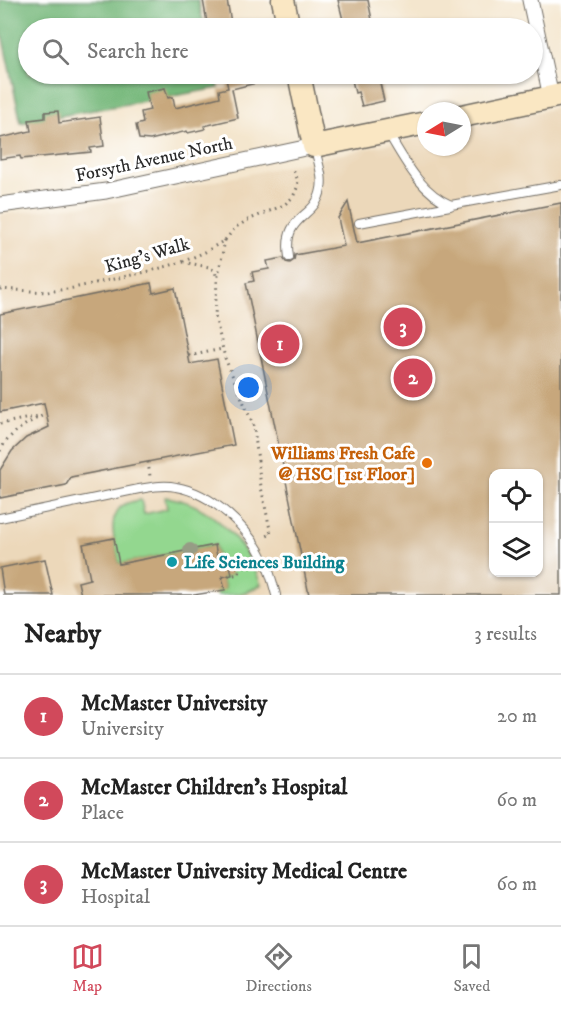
<!DOCTYPE html>
<style>
body{margin:0;font-family:"IM FELL DW Pica",serif;background:#f2f2f2;color:#222}
.controls{position:absolute;right:18px;bottom:18px;display:grid;overflow:hidden;border-radius:12px;box-shadow:0 2px 4px #0004}
.controls button{width:54px;height:54px;display:grid;place-items:center;padding:0;border:0;border-bottom:2px solid #e0e0e0;background:#fff;color:#222;font:30px sans-serif}
.compass{position:absolute;left:417px;top:102px;width:54px;height:54px;border-radius:50%;background:#fff;box-shadow:0 2px 4px #0004;rotate:260deg}
.you{position:absolute;left:249px;top:388px;width:21px;height:21px;margin:-15px;border:4px solid #fff;border-radius:50%;background:#1a73e8;box-shadow:0 0 0 9px #1a73e833}
.badge{display:grid;place-items:center;width:39px;height:39px;border-radius:50%;background:#d1495b;color:#fff;font-size:20px;font-weight:700}
.pin{position:absolute;translate:-50% -50%;border:3px solid #fff;box-shadow:0 2px 6px #0006}
.list{margin:0;padding:0;list-style:none}
h2{display:flex;justify-content:space-between;align-items:center;height:78px;margin:0;padding:0 24px;font-size:26px}
h2 small{font-size:20px;font-weight:400;color:#767676}
.list li{display:grid;grid-template-columns:39px 1fr auto;gap:18px;align-items:center;box-sizing:border-box;height:84px;padding:0 24px;border-top:2px solid #e0e0e0}
.list b{display:block;font-size:22px;white-space:nowrap}
.list p{margin:0;font-size:20px;white-space:nowrap;color:#767676}
.list em{font-size:20px;font-style:normal;color:#767676}
.icon{flex:none;width:33px;height:33px;fill:none;stroke:currentColor;stroke-width:2;stroke-linecap:round;stroke-linejoin:round}
.map{position:relative;flex:none;width:561px;height:595px;overflow:hidden}
.search{position:absolute;background:#fff;box-shadow:0 2px 4px #0004;left:18px;right:18px;top:18px;height:66px;display:flex;align-items:center;gap:15px;box-sizing:border-box;padding:0 21px;border-radius:33px;color:#767676;font-size:22px}
.sheet{height:330px;background:#fff}
nav{display:flex;justify-content:space-around;align-items:center;box-sizing:border-box;height:84px;border-top:2px solid #e0e0e0;background:#fff;font-size:16px;color:#767676}
nav a{display:grid;justify-items:center;gap:3px}
nav .on{color:#d1495b}
.map>svg:first-child{display:block}
.built{fill:#ecd8ba;fill-rule:evenodd}
.green{fill:#93d78f;stroke:#5f815d;stroke-width:1.5}
.forest{fill:#76b87a;stroke:#507252;stroke-width:1.5}
.building{fill:#c7a77b;fill-rule:evenodd}
.lines{fill:none;stroke-linecap:round;stroke-linejoin:round}
.lane-casing{stroke:#716c64;stroke-width:10}
.street-casing{stroke:#716c64;stroke-width:17}
.secondary-casing{stroke:#716c64;stroke-width:25}
.path{stroke:#716c64;stroke-width:3;stroke-dasharray:1.5 4.5;stroke-linecap:butt}
.lane{stroke:#fff;stroke-width:8}
.street{stroke:#fff;stroke-width:15}
.secondary{stroke:#fae7c3;stroke-width:22}
.tree{fill:#969c85}
.food-dot{fill:#e8710a;stroke:#fff;stroke-width:2}
.culture-dot{fill:#0f9aa8;stroke:#fff;stroke-width:2}
.labels{text-anchor:middle;stroke-width:6;stroke-linejoin:round;paint-order:stroke}
.street-label{font-size:18px;fill:#2b2b2b;stroke:#fff}
.food-label{font-size:18px;font-weight:bold;fill:#c56008;stroke:#fff;text-anchor:end}
.culture-label{font-size:18px;font-weight:bold;fill:#0d838f;stroke:#fff;text-anchor:start}
</style>
<div class="map">
<svg width="561" height="595" viewBox="0 0 561 595">
<rect width="100%" height="100%" fill="#fff"/>
<filter id="ink" filterUnits="userSpaceOnUse"><feTurbulence type="fractalNoise" baseFrequency=".0167" numOctaves="2"/><feDisplacementMap in="SourceGraphic" scale="12" xChannelSelector="R" yChannelSelector="G"/><feConvolveMatrix kernelMatrix="1 2 1 2 8 2 1 2 1" color-interpolation-filters="sRGB"/></filter>
<filter id="wash" filterUnits="userSpaceOnUse"><feTurbulence type="fractalNoise" baseFrequency=".008" numOctaves="4" result="noise"/><feDisplacementMap in="SourceGraphic" scale="24" xChannelSelector="R" yChannelSelector="G"/><feGaussianBlur stdDeviation="1.35" result="paint"/><feColorMatrix in="noise" values="0 0 0 0 0 0 0 0 0 0 0 0 0 0 0 0 0 1.4 0 .05"/><feComposite in="paint" operator="in"/></filter>
<g filter="url(#wash)">
<rect width="100%" height="100%" fill="#f4e6ce"/>
<path class="built" d="M561,107V595H0V215L122,201L426,136V147H462V128ZM494,473H538V572H494Z"/>
<path class="green" d="M165,497C211,502 247,543 261,585C246,594 234,595 217,595L216,591L225,589L222,577L232,574L229,560L221,561L219,565L215,545L119,564C116,546 105,517 123,505C128,502 136,501 141,500L144,514L167,509Z"/>
<path class="forest" d="M0,0H198L205,28H28V74H216L219,88L21,123L0,25Z"/>
<g id="blocks">
<path class="building" d="M203,0H227L232,28H208Z
M338,0H368L372,20L366,21L368,28H345Z
M225,74H272V79L232,89L238,118L204,126L205,129L188,133L187,131L150,140L139,139L136,125L143,123L141,112L150,110L146,92L165,88L168,98L173,97L175,108L220,97L219,90L228,88Z
M354,74H378L384,101L362,106L358,92L355,93L352,80L355,79Z
M58,111L59,123L100,117L104,146L90,148L91,152L21,159L20,156L0,159V138L31,131L29,120L45,118V112Z
M348,202L357,243L561,203V595H309L246,283L254,281L252,272L269,269L267,261L283,258L286,262L290,263L294,260L295,255L344,246L338,218ZM494,474H538V573H494Z
M151,283L153,293L175,288L190,364L217,359L234,445L71,477L66,485L0,498V470L12,451L26,438L49,427L44,403L0,412V314Z
M114,538L119,564L215,545L218,562L229,560L232,575L222,577L225,590L194,595H81L78,582L90,579L83,544Z
M45,559L53,595H4L0,568Z"/>
</g>
</g>
<g filter="url(#ink)">
<use href="#blocks" fill-opacity="0" stroke="#716c64" stroke-width="1.5"/>
<g class="lines">
<defs>
<path id="lane" d="M388,133C405,161 420,192 451,205L561,185
M359,223L450,206
M289,257C282,213 316,220 321,189C324,175 317,161 315,147
M0,518L139,489C151,487 164,484 176,487C212,493 249,528 264,560C270,571 273,583 276,595"/>
<path id="street" d="M530,0L551,97
M0,205L106,191L314,146"/>
<path id="secondary" d="M283,0L289,28
M299,74L314,146L426,123
M462,116L561,95"/>
</defs>
<use href="#lane" class="lane-casing"/>
<use href="#street" class="street-casing"/>
<use href="#secondary" class="secondary-casing"/>
<path class="path" d="M225,240L217,281L215,316L225,358L254,427L261,487L271,534L265,537
M183,262L209,267L215,271L217,279
M0,289L47,292L73,288L150,271L182,262L205,252L225,240L236,227L248,220L284,205L293,197L297,188L298,180L292,168
M189,356L222,349
M0,424L39,416
M0,451C10,432 27,423 46,414
M148,462L150,476
M222,577L239,574L244,550"/>
<use href="#lane" class="lane"/>
<use href="#street" class="street"/>
<use href="#secondary" class="secondary"/>
</g>
<circle class="tree" cx="190" cy="550" r="7"/>
</g>
<circle class="food-dot" cx="427" cy="463" r="6"/>
<circle class="culture-dot" cx="172" cy="562" r="6"/>
<g class="labels">
<g class="street-label">
<text transform="translate(154 159) rotate(-12)" y="6">Forsyth Avenue North</text>
<text transform="translate(147 255) rotate(-16)" y="6">King's Walk</text>
</g>
<g class="food-label">
<text x="415" y="459">Williams Fresh Cafe<tspan x="415" dy="21">@ HSC [1st Floor]</tspan></text>
</g>
<g class="culture-label">
<text x="184" y="568">Life Sciences Building</text>
</g>
</g>
</svg>
<div class="controls">
<button><svg class="icon" aria-label="locate" viewBox="0 0 24 24"><circle cx="12" cy="12" r="6"/><path d="M12 2v4M12 18v4M2 12h4M18 12h4"/></svg></button>
<button><svg class="icon" aria-label="layers" viewBox="0 0 24 24"><path d="M12 4l9 5-9 5-9-5zM3 14l9 5 9-5"/></svg></button>
</div>
<svg class="compass" viewBox="-18 -18 36 36"><path d="M0-13l5 13h-10z" fill="#e53935"/><path d="M0 13l5-13h-10z" fill="#767676"/></svg>
<div class="you"></div>
<div class="pin badge" style="left:280px;top:344px">1</div>
<div class="pin badge" style="left:413px;top:378px">2</div>
<div class="pin badge" style="left:403px;top:327px">3</div>
<div class="search"><svg class="icon" aria-label="search" viewBox="0 0 24 24"><circle cx="10" cy="10" r="6"/><path d="M15 15l6 6"/></svg>Search here</div>
</div>
<section class="sheet">
<h2>Nearby<small>3 results</small></h2>
<ul class="list">
<li><span class="badge">1</span><div><b>McMaster University</b><p>University</p></div><em>20 m</em></li>
<li><span class="badge">2</span><div><b>McMaster Children's Hospital</b><p>Place</p></div><em>60 m</em></li>
<li><span class="badge">3</span><div><b>McMaster University Medical Centre</b><p>Hospital</p></div><em>60 m</em></li>
</ul>
</section>
<nav>
<a class="on"><svg class="icon" aria-label="map" viewBox="0 0 24 24"><path d="M3 6l6-2 6 2 6-2v14l-6 2-6-2-6 2zM9 4v14M15 6v14"/></svg>Map</a>
<a><svg class="icon" aria-label="directions" viewBox="0 0 24 24"><path d="M12 3l9 9-9 9-9-9zM9 14v-3h6M13 9l2 2-2 2"/></svg>Directions</a>
<a><svg class="icon" aria-label="saved" viewBox="0 0 24 24"><path d="M7 4h10v16l-5-4-5 4z"/></svg>Saved</a>
</nav>
